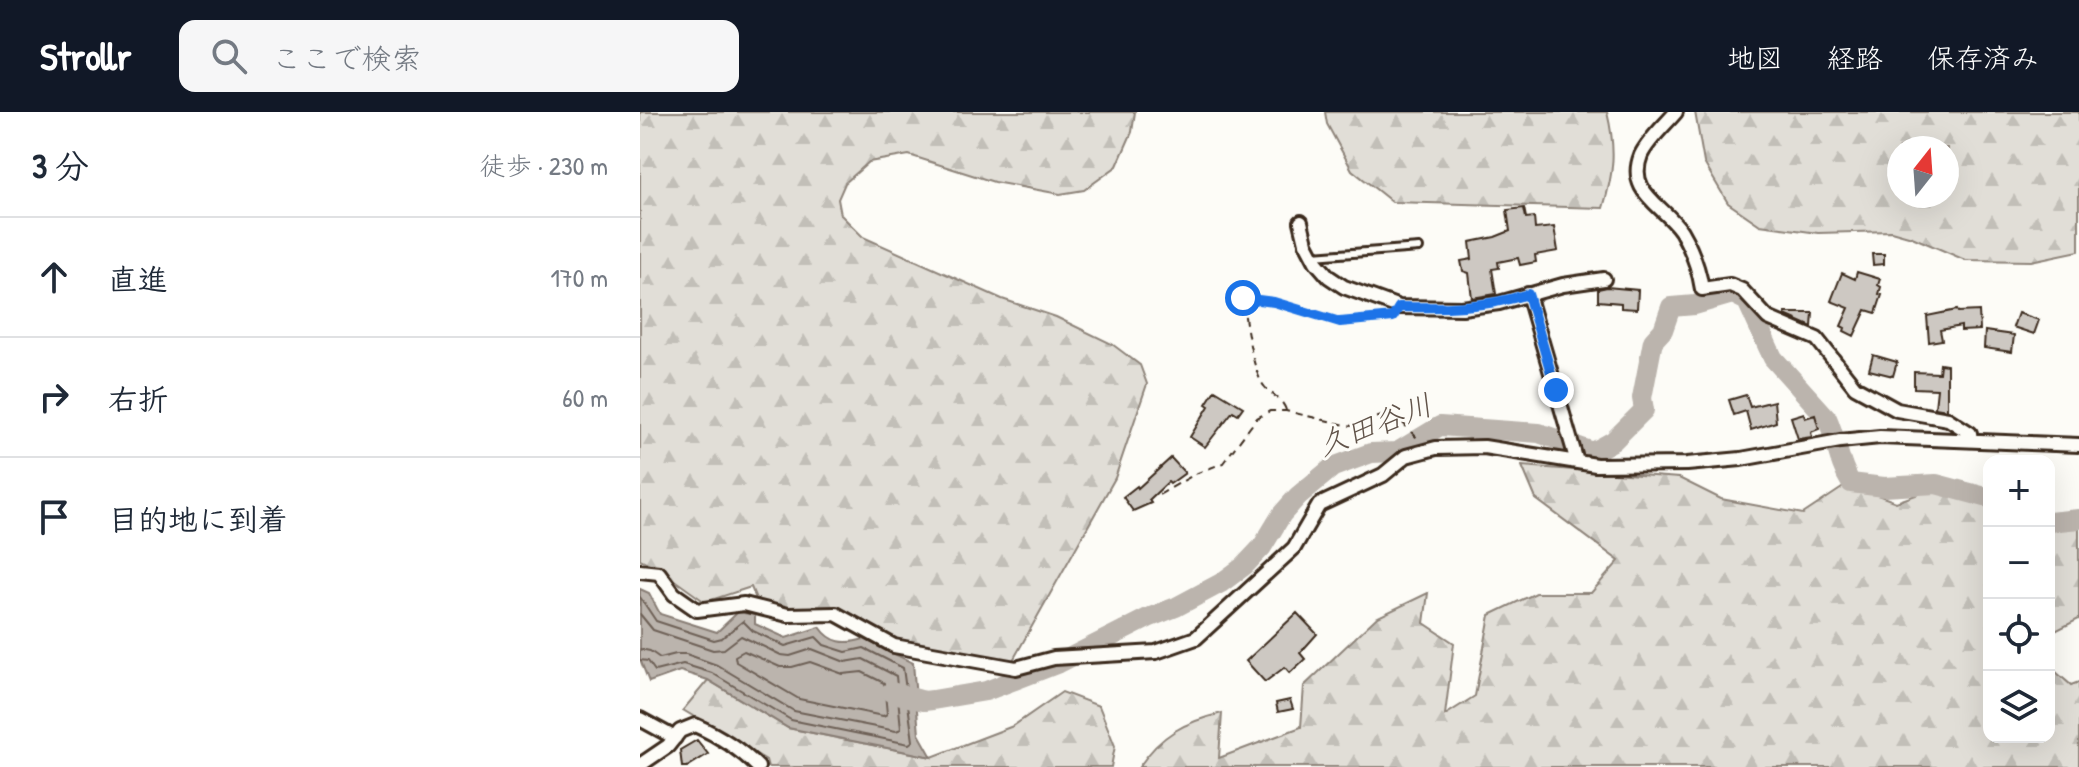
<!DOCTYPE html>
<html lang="ja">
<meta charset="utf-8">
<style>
body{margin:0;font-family:"Patrick Hand","Klee One",sans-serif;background:#f6f6f7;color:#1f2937}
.controls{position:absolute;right:24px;bottom:24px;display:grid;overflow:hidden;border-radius:16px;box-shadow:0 8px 32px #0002}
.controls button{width:72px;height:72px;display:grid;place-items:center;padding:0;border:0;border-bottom:2px solid #e0e1e3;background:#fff;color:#1f2937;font:40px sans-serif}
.compass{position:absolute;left:1247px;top:24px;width:72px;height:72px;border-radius:50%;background:#fff;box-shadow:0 8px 32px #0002;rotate:17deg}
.stop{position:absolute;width:24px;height:24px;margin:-18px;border:6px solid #1a73e8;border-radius:50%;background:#fff}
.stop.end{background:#1a73e8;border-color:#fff;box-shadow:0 2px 8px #0008}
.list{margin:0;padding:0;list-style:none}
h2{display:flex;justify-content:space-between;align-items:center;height:104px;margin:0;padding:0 32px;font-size:34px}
h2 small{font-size:26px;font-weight:400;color:#747a83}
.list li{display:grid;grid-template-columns:52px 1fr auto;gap:24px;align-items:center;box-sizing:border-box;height:120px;padding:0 32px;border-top:2px solid #e0e1e3}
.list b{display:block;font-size:30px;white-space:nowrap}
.list em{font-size:26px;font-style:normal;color:#747a83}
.icon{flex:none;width:44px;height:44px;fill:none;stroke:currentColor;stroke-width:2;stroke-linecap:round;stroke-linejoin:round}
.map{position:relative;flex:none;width:1439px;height:655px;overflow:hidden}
header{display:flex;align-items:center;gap:48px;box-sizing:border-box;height:112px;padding:0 40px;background:#111827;color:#fff}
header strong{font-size:38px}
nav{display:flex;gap:44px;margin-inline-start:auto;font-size:28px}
.search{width:560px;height:72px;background:#f6f6f7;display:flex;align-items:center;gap:20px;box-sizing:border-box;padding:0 28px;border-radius:16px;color:#747a83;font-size:30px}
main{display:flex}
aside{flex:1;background:#fff}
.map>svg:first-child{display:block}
.forest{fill:url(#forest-firs);stroke:#8e847a;stroke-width:2;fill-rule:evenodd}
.water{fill:#bbb4ad;stroke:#887d74;stroke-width:2}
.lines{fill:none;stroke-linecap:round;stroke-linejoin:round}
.shore{stroke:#6e6157;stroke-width:2}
.river{stroke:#bbb4ad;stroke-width:20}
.building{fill:#cdc8c2;stroke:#3b2a1e;stroke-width:2}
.lane-casing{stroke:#3b2a1e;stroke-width:12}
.street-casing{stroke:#3b2a1e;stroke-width:18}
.path{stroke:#3b2a1e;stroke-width:2;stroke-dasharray:8 6;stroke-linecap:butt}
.lane{stroke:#fdfcf7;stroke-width:6}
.street{stroke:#fdfcf7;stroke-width:12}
.route{stroke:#1a73e8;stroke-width:10}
.labels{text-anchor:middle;stroke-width:6;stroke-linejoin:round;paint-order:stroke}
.water-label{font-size:30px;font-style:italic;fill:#615349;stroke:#fdfcf7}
</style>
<header>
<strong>Strollr</strong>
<div class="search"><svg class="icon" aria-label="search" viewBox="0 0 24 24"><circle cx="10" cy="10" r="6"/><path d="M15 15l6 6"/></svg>ここで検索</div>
<nav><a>地図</a><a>経路</a><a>保存済み</a></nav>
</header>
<main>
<aside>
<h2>3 分<small>徒歩 · 230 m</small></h2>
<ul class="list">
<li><svg class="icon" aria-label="ahead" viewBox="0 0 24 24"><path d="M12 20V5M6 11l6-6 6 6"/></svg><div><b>直進</b></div><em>170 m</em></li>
<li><svg class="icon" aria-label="right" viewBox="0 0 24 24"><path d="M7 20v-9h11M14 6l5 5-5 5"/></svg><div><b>右折</b></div><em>60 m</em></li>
<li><svg class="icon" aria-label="arrive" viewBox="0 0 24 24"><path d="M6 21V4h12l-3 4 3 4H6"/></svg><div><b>目的地に到着</b></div></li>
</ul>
</aside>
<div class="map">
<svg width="1439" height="655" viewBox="0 0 1439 655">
<defs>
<pattern id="forest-firs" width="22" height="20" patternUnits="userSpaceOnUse" patternTransform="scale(2)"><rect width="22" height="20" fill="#e1ded7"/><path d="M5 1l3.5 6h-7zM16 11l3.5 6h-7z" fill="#c2bfb8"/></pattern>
</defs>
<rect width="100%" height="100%" fill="#fdfcf7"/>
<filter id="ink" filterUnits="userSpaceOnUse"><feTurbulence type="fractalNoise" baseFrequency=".0125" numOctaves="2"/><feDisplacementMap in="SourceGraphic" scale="16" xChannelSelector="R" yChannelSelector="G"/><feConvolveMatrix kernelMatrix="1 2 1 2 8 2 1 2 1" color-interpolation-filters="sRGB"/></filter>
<g filter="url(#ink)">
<path class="forest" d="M0,0H495L492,20L477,54L444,78L420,82L354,70L269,43L229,50L205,71L198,87L201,103L223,125L362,187L416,205L472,232L500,253L507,272L475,366L372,550L260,533L201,497L119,494L111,475L65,490L19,457L0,447Z
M685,0H967C976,37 974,60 963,96L752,90L712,58L687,12Z
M1055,0H1439V139L1391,149L1325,148L1272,125L1251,119L1178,121L1120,113L1088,91L1064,51ZM1259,36H1307V84H1259Z
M882,354L1039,366L1081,387L1163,402L1208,372L1256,390L1293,377L1331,384L1349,393V625H1409V554L1431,573L1439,570V655H499C521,622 545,610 582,601L579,646L661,615L664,574L736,506L788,481L784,511L814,531L805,603L835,584L850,503L896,481H951L979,449L896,387Z
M1439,410V507L1415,519L1409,525V413Z
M68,568L148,616L292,645L373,614L422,580L459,594L475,634L471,655H128L126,648L43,598Z"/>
<path class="water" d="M0,477L9,481L20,502L77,520L98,500L115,503V512L146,526L180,515C191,531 205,533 224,527L273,551L279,622L292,645L148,616L68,568L40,559L9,570L0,547Z"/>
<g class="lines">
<path class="shore" d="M0,485L16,509L74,528L82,526L103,509L113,519L145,534L176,525L184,533L206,540L224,536L263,556L273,629L269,632L151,608L72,561L43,552L15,559L8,549L0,548
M0,502L13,518L73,538L84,537L101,524L141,543L150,544L172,537L205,550L223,547L256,564L261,617L256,619L154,599L77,553L46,542H36L20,546L10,539L0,537
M104,539L140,555H152L170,550L203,562L222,560L244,571L247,602L243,604L159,587L96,550L95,544Z"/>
<path class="river" d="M1409,410L1439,407
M251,580L284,589L293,588L346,579L419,551L508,506L536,495L581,471L604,454L622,435L642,402L658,384L693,355L731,341L757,340L800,314L899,321L953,340L973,329L1004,298L1002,286L1013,229L1023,218L1031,195L1055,193L1093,182L1107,189L1133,246L1187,306C1197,328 1198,351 1211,371L1244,375L1296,372L1349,386"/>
</g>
<path class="building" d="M884,96L886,106L894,105L895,117L914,115L918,139L895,143L896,150L880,153L878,146L858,150L859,156L852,157L856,182L832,186L829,161L823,159L821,149L832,147L830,130L855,125L870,119L867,98Z
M1232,142H1244V152L1233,153Z
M1217,160L1240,167L1238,173L1241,175L1239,182L1242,183L1236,201L1226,198L1214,224L1204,219L1205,216L1201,214L1209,196L1191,189L1202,161L1215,167Z
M967,175L998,178L997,197L981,196V191L958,189V177Z
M1317,198L1318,200L1339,199L1340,218L1321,219V214L1300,218L1302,228L1289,230L1287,204Z
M1145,201H1173L1172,215L1145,203Z
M1378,201L1399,208L1394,222L1373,215Z
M1345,219L1374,223L1372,240L1344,236Z
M1233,243L1257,250L1253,264L1229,258Z
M1300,252L1307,253V298L1295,296L1297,277L1274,276V260L1299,261Z
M575,278L603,295L598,302L593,299L565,335L550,325L569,294L566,292Z
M1106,283L1110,295L1134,289L1136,310L1111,318L1106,299L1094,303L1089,288Z
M1164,301L1165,306L1175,303L1179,317L1171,320L1172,325L1158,327L1151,305Z
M531,346L545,361L530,372L528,370L509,388L511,391L493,399L483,385L497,374L498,376Z
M657,501L677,522L660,541L665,547L650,561L645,555L625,570L606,549Z
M650,588L653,597L638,600L636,591Z
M57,628L68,642L47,655H42L40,638Z"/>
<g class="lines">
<defs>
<path id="lane" d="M673,144L779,136"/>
<path id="street" d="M1036,0C1025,13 1008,28 1001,43C986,81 1024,93 1041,119C1051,136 1059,158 1062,177L1090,173L1102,178L1128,206L1177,227L1215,275L1257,298L1308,307L1330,321L1331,328
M661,110L666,131L676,150L689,165L704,175L759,195L822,196L859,191L923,173L964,167
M888,182L937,350
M0,459L19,461L34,482L57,498L104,492L148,503L196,502L254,534L376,556L414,546L516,540L556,526L654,436L679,393L743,363L766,344L796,336L844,335L956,353L1047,352L1101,347L1200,329L1240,325L1439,333
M0,607L35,626
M0,653L28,634L40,619L55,613C80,624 99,636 118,655"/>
</defs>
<use href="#lane" class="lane-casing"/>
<use href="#street" class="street-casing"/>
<path class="path" d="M646,298C641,285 632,284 624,274C613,261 604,205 603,186L634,190L700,210L748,205
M519,383L555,362L583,351L617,306L630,299H646L710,314L748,302L757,305L780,329"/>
<use href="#lane" class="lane"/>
<use href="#street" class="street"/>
</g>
</g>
<g class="lines" filter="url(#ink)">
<path class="route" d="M603,186L634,190L700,210L753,205L759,195C806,196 843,196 888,182L916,278"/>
</g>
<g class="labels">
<g class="water-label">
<text transform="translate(735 313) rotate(-21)" y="10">久田谷川</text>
</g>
</g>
</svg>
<div class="controls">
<button>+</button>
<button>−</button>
<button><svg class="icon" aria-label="locate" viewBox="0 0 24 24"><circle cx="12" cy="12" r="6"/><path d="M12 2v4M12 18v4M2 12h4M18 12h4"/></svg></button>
<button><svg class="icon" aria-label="layers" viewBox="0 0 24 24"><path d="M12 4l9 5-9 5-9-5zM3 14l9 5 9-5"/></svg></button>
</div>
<svg class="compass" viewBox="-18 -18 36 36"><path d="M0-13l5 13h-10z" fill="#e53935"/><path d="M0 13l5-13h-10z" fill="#747a83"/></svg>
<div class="stop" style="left:603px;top:186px"></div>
<div class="stop end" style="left:916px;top:278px"></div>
</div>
</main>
